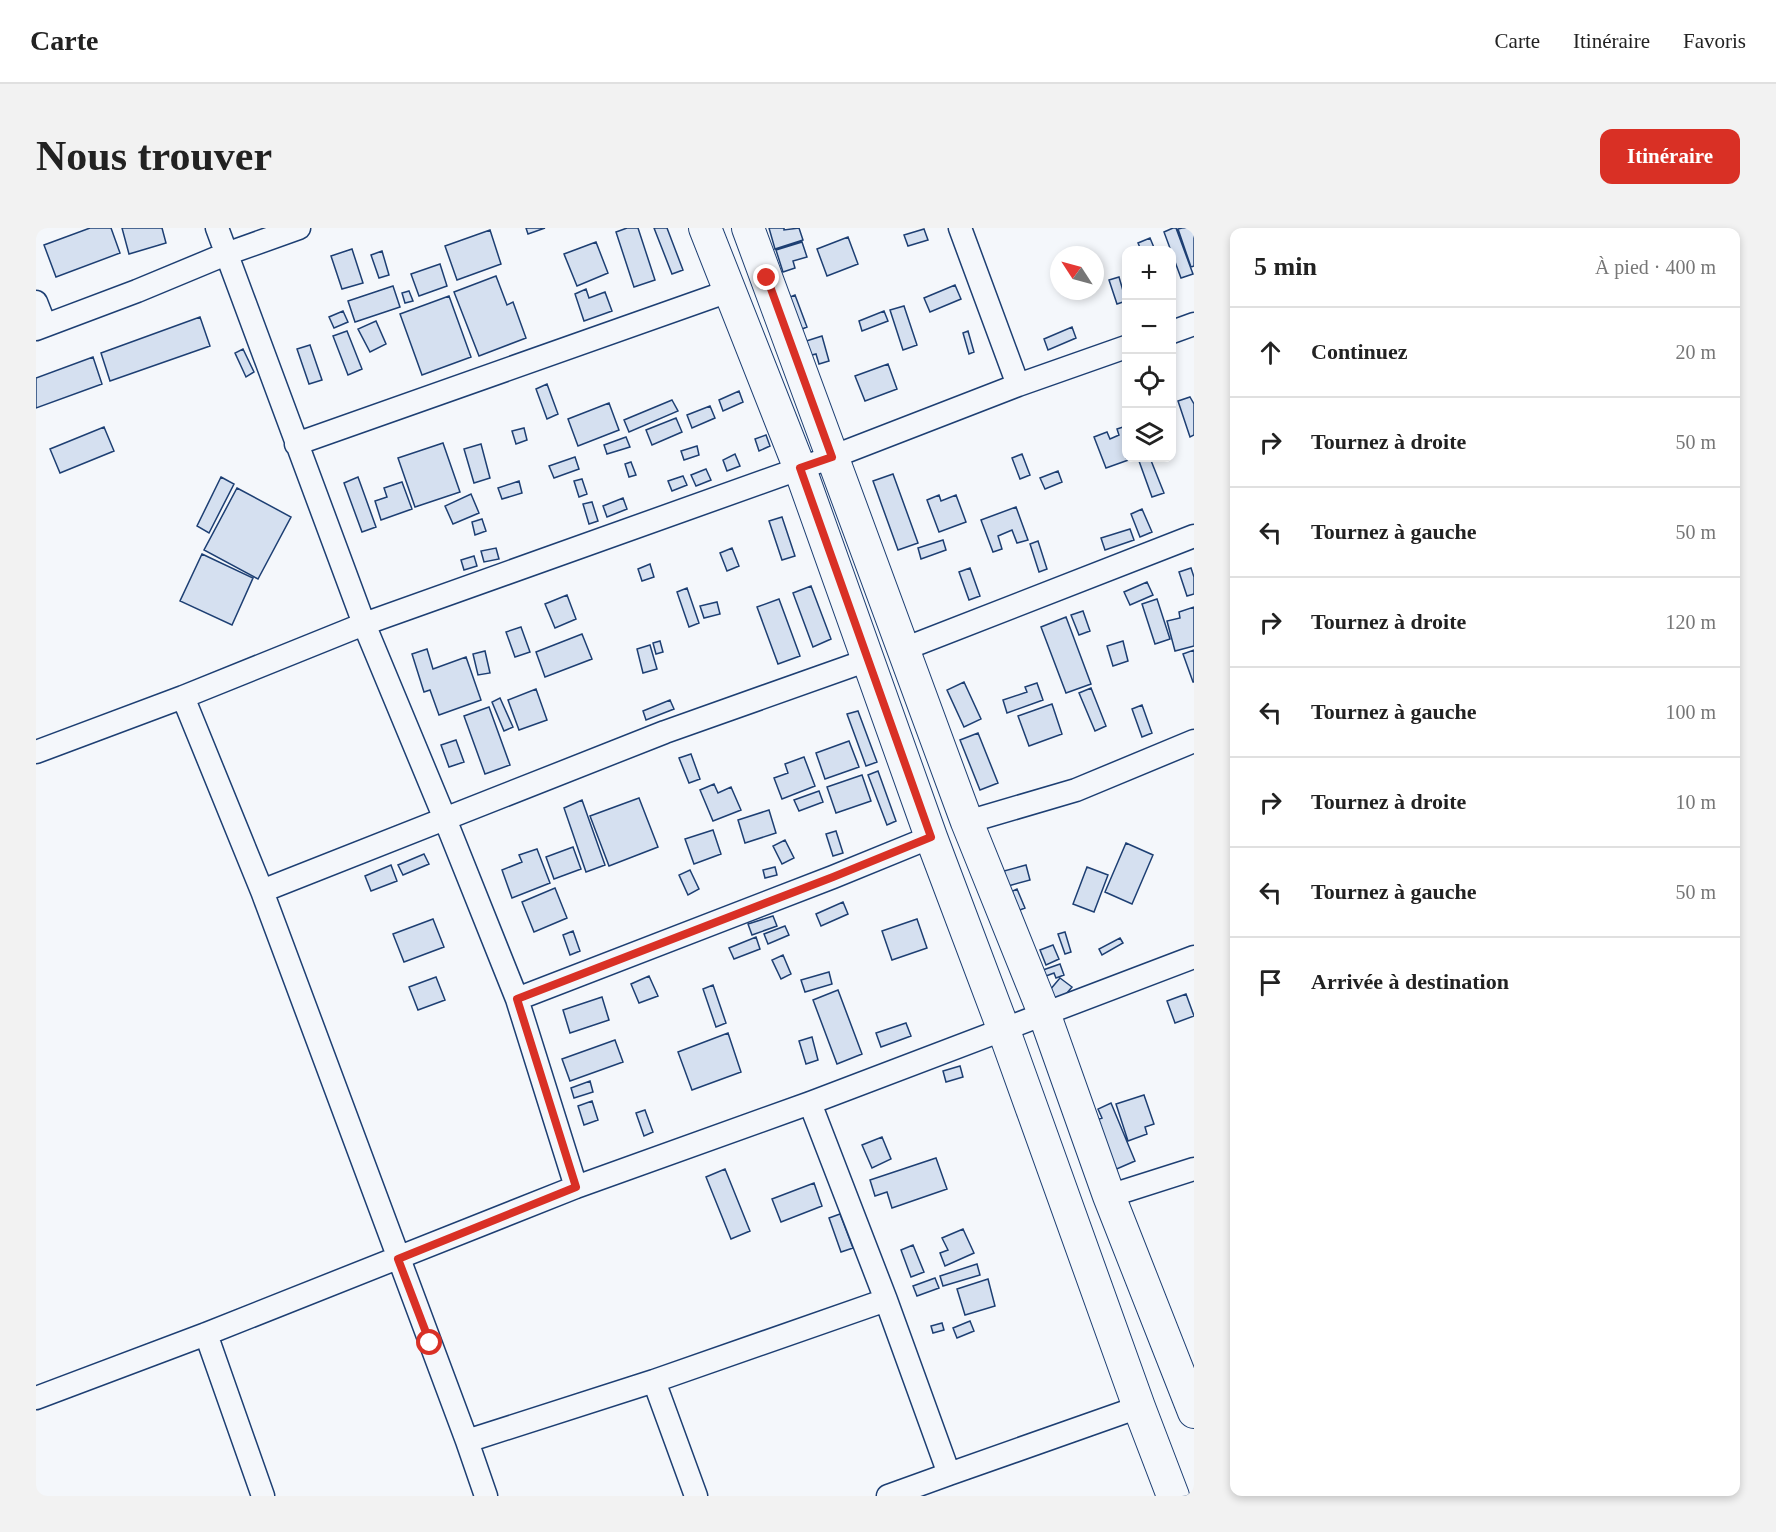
<!DOCTYPE html>
<html lang="fr">
<meta charset="utf-8">
<style>
body{margin:0;font-family:Georgia,serif;background:#f2f2f2;color:#222}
.controls{position:absolute;right:18px;top:18px;display:grid;overflow:hidden;border-radius:12px;box-shadow:0 3px 9px #0003}
.controls button{width:54px;height:54px;display:grid;place-items:center;padding:0;border:0;border-bottom:2px solid #e0e0e0;background:#fff;color:#222;font:30px sans-serif}
.compass{position:absolute;left:1014px;top:18px;width:54px;height:54px;border-radius:50%;background:#fff;box-shadow:0 3px 9px #0003;rotate:306deg}
.stop{position:absolute;width:18px;height:18px;margin:-14px;border:4px solid #d93025;border-radius:50%;background:#fff}
.stop.end{background:#d93025;border-color:#fff;box-shadow:0 2px 6px #0008}
.list{margin:0;padding:0;list-style:none}
h2{display:flex;justify-content:space-between;align-items:center;height:78px;margin:0;padding:0 24px;font-size:26px}
h2 small{font-size:20px;font-weight:400;color:#767676}
.list li{display:grid;grid-template-columns:39px 1fr auto;gap:18px;align-items:center;box-sizing:border-box;height:90px;padding:0 24px;border-top:2px solid #e0e0e0}
.list b{display:block;font-size:22px;white-space:nowrap}
.list em{font-size:20px;font-style:normal;color:#767676}
.icon{flex:none;width:33px;height:33px;fill:none;stroke:currentColor;stroke-width:2;stroke-linecap:round;stroke-linejoin:round}
.map{position:relative;flex:none;width:1158px;height:1268px;overflow:hidden;border-radius:12px}
header{display:flex;align-items:center;gap:36px;box-sizing:border-box;height:84px;padding:0 30px;background:#fff;border-bottom:2px solid #e0e0e0}
header strong{font-size:28px}
nav{display:flex;gap:33px;margin-inline-start:auto;font-size:21px}
.intro{display:flex;align-items:center;justify-content:space-between;box-sizing:border-box;height:144px;padding:0 36px}
h1{margin:0;font-size:42px}
.button{padding:15px 27px;border-radius:12px;background:#d93025;color:#fff;font-size:21px;font-weight:700}
main{display:flex;gap:36px;padding:0 36px}
aside{flex:1;background:#fff;border-radius:12px;box-shadow:0 3px 9px #0003}
.map>svg:first-child{display:block}
.building{fill:#d5e0f0;stroke:#1d3f73;stroke-width:1.5}
.lines{fill:none;stroke-linecap:round;stroke-linejoin:round}
.minor-casing{stroke:#1d3f73;stroke-width:25}
.secondary-casing{stroke:#1d3f73;stroke-width:34}
.minor{stroke:#f4f7fb;stroke-width:22}
.secondary{stroke:#f4f7fb;stroke-width:32}
.route{stroke:#d93025;stroke-width:8}
</style>
<header>
<strong>Carte</strong>
<nav><a>Carte</a><a>Itinéraire</a><a>Favoris</a></nav>
</header>
<div class="intro"><h1>Nous trouver</h1><a class="button">Itinéraire</a></div>
<main>
<div class="map">
<svg width="1158" height="1268" viewBox="0 0 1158 1268">
<rect width="100%" height="100%" fill="#f4f7fb"/>
<path class="building" d="M54,0H75L84,25L20,49L8,17Z
M86,0H126L130,15L93,26Z
M490,0H509L492,6Z
M591,0H602L619,52L598,59L580,4Z
M618,0H631L647,42L636,46Z
M733,0H748V2L763,0L767,12L739,21Z
M1137,0H1140L1157,46L1145,50L1128,4Z
M1146,0H1158V38L1155,39L1142,1Z
M888,1L892,12L872,18L868,7Z
M454,2L465,36L421,52L409,18Z
M812,9L822,36L791,48L781,21Z
M1114,10L1119,22H1105L1102,15Z
M560,14L572,45L541,58L528,26Z
M766,14L771,29L757,33L759,40L747,44L740,22Z
M316,21L327,55L306,61L295,28Z
M346,23L353,47L343,50L335,27Z
M404,36L411,58L383,68L375,46Z
M460,48L471,77L477,74L490,110L443,128L418,64Z
M1083,49L1090,73L1081,76L1073,52Z
M919,57L925,71L894,84L888,70Z
M357,58L364,79L319,94L312,73Z
M550,61L553,70L569,64L576,83L548,93L539,66Z
M373,63L377,73L369,75L366,65Z
M759,67L771,99L759,104L747,72Z
M413,68L435,129L386,147L364,86Z
M868,78L881,117L867,122L854,82Z
M307,83L312,94L298,100L293,89Z
M848,83L852,93L826,103L823,93Z
M164,89L174,118L74,153L65,125Z
M340,93L350,116L334,124L322,101Z
M1036,99L1040,110L1012,122L1008,111Z
M311,103L326,141L312,147L297,108Z
M932,103L938,124L933,126L927,105Z
M786,108L793,133L783,136L780,126L768,129L764,115Z
M274,117L286,152L273,156L261,121Z
M207,121L218,144L210,149L199,125Z
M57,129L66,156L0,180V150Z
M852,136L861,161L829,173L819,148Z
M511,156L522,186L511,191L500,161Z
M703,163L707,174L687,183L683,172Z
M1154,169L1158,176V207L1154,209L1142,173Z
M636,172L642,183L593,204L588,192Z
M573,175L583,202L542,218L532,191Z
M674,178L679,190L656,200L651,187Z
M640,190L646,204L616,217L610,202Z
M1090,198V230H1098L1070,240L1058,209L1071,204L1074,211L1083,207L1081,201Z
M68,199L78,223L24,245L14,221Z
M488,200L491,212L480,216L476,203Z
M730,207L734,218L723,223L719,211Z
M590,209L594,219L571,226L568,217Z
M407,215L424,264L379,279L362,230Z
M445,216L454,250L438,255L428,221Z
M661,218L663,227L648,232L645,223Z
M699,226L704,238L691,243L687,232Z
M986,226L994,247L984,251L976,230Z
M539,229L543,241L518,250L513,238Z
M1114,230L1128,265L1116,269L1103,233Z
M595,234L600,247L593,249L589,236Z
M670,241L675,252L660,258L655,247Z
M1022,243L1026,254L1009,261L1004,250Z
M857,246L882,315L862,322L837,253Z
M647,248L651,257L636,263L632,253Z
M185,249L198,256L173,305L161,298Z
M322,249L340,299L326,304L308,255Z
M546,251L551,266L543,269L538,253Z
M483,253L486,265L466,271L462,260Z
M366,254L376,281L345,292L339,273L351,269L348,260Z
M201,260L255,289L222,351L168,322Z
M435,266L443,285L417,296L409,278Z
M903,267L905,273L920,267L930,294L903,304L891,272Z
M587,270L591,281L571,289L567,278Z
M556,274L562,293L553,296L547,276Z
M980,279L992,312L981,315L976,302L962,308L966,321L957,324L945,292Z
M1106,281L1116,304L1104,309L1095,286Z
M746,289L759,328L746,332L733,293Z
M446,291L450,303L439,307L436,294Z
M1094,301L1098,312L1069,322L1065,310Z
M907,312L910,322L885,331L882,320Z
M1002,313L1011,341L1003,344L994,316Z
M460,320L463,331L448,334L445,323Z
M696,320L703,338L691,343L684,325Z
M166,326L217,350L196,397L144,373Z
M438,328L441,338L428,342L425,332Z
M614,336L618,349L606,353L602,341Z
M934,340L944,368L933,372L923,344Z
M1155,340L1158,349V366L1151,368L1143,344Z
M1111,354L1117,367L1094,377L1088,364Z
M775,358L795,411L777,419L757,365Z
M651,360L663,395L653,399L641,364Z
M531,367L540,391L519,400L509,376Z
M743,371L764,428L742,436L721,379Z
M1121,371L1134,411L1119,416L1106,376Z
M681,374L684,386L668,390L664,378Z
M1158,379V418L1139,423L1131,393L1144,390L1143,384Z
M1047,383L1054,403L1043,407L1035,387Z
M1030,389L1055,456L1030,465L1005,399Z
M485,399L494,424L479,429L470,404Z
M546,406L556,431L509,449L500,424Z
M624,413L627,424L620,426L617,415Z
M1087,413L1092,433L1077,438L1071,418Z
M614,417L621,441L607,445L601,421Z
M391,421L397,441L430,429L445,472L403,487L394,462L388,464L376,426Z
M1158,422V454H1157L1147,426Z
M449,423L454,445L442,447L437,426Z
M928,454L945,491L928,499L911,462Z
M1001,455L1007,472L971,485L967,472L991,464L989,459Z
M1055,460L1070,498L1059,503L1043,465Z
M500,461L511,492L483,502L472,472Z
M464,470L477,499L468,503L456,474Z
M634,472L638,481L610,492L607,483Z
M1016,476L1026,506L993,518L982,488Z
M1106,477L1116,505L1106,509L1096,481Z
M453,479L474,537L449,546L428,488Z
M822,483L841,534L830,538L811,486Z
M942,505L962,555L944,562L924,512Z
M420,512L428,534L413,539L405,517Z
M813,513L823,539L789,551L780,525Z
M655,526L664,551L653,555L643,530Z
M768,529L779,558L746,571L738,550L752,545L749,536Z
M842,543L860,593L851,597L832,547Z
M826,547L835,573L800,585L791,559Z
M678,556L682,565L695,559L705,582L677,593L664,562Z
M783,563L787,574L763,583L758,572Z
M603,570L622,619L573,638L554,588Z
M546,572L569,637L550,644L528,580Z
M733,582L740,605L709,615L702,592Z
M677,602L685,626L658,636L649,611Z
M800,603L807,625L797,628L790,606Z
M749,612L758,630L746,636L737,618Z
M1090,615L1117,627L1096,676L1069,664Z
M537,619L545,641L518,651L510,629Z
M501,621L514,655L476,670L466,642L486,634L483,627Z
M388,626L393,636L367,647L362,637Z
M355,637L361,653L335,663L329,648Z
M990,637L994,652L972,658L968,643Z
M739,639L741,647L729,650L727,642Z
M1051,639L1072,647L1058,684L1037,676Z
M654,642L663,661L652,667L643,647Z
M519,660L531,690L498,704L486,674Z
M981,661L989,680L976,685L968,667Z
M807,674L812,686L785,698L780,686Z
M737,688L741,698L716,707L712,696Z
M397,691L408,719L368,734L357,706Z
M881,691L891,720L856,732L846,703Z
M749,698L753,707L732,716L728,706Z
M537,703L544,723L534,727L527,707Z
M1029,704L1035,724L1029,726L1022,706Z
M720,709L724,721L698,731L693,720Z
M1084,710L1087,715L1066,727L1063,721Z
M1017,717L1023,731L1010,737L1004,722Z
M747,727L755,746L745,751L736,732Z
M1024,736L1028,747L1020,750L1018,745L1010,748L1007,742Z
M793,744L796,756L769,764L765,752Z
M613,748L622,768L603,775L595,756Z
M400,749L409,772L382,782L373,759Z
M1024,750L1036,759L1020,778L1008,769Z
M677,757L690,795L680,799L667,761Z
M802,762L826,826L801,836L777,772Z
M1150,766L1158,788L1139,795L1131,773Z
M566,769L573,792L534,805L527,782Z
M870,795L875,808L845,819L840,805Z
M692,805L705,844L656,862L642,824Z
M776,809L782,832L770,836L763,813Z
M579,812L587,834L534,853L526,831Z
M924,838L927,849L910,854L907,843Z
M554,853L557,864L538,870L535,860Z
M1108,867L1118,896L1109,899L1111,906L1092,913L1080,876Z
M556,873L562,892L548,897L542,878Z
M1075,875L1099,933L1076,943L1055,894L1066,890L1062,881Z
M609,882L617,904L608,908L600,885Z
M846,909L855,931L836,940L826,917Z
M900,930L911,961L856,980L851,964L839,968L834,952Z
M689,941L714,1003L695,1011L670,949Z
M778,955L786,978L745,994L736,971Z
M804,986L817,1020L805,1024L793,990Z
M927,1001L938,1025L909,1038L904,1025L912,1022L906,1010Z
M877,1017L888,1044L875,1049L865,1022Z
M941,1036L944,1047L907,1058L904,1048Z
M899,1050L903,1060L881,1068L877,1058Z
M952,1051L959,1078L929,1087L921,1061Z
M934,1093L938,1103L921,1110L917,1100Z
M906,1095L908,1102L897,1105L895,1098Z"/>
<g class="lines">
<defs>
<path id="minor" d="M181,0L328,396L409,591L481,771L540,959
M924,0L982,157
M0,74L9,97
M0,101L101,63L190,26L263,0
M1136,104L1158,96
M260,216L693,63
M868,421L1158,308
M147,469L226,663L431,1213L450,1268
M0,524L147,469L328,396L796,229L982,157L1090,119
M931,594L1040,562L1158,513
M226,663L629,504L832,432
M481,771L797,649L895,609
M1073,968L1158,941
M850,1072L913,1246L852,1268
M170,1106L227,1268
M618,1153L660,1268
M0,1170L170,1106L540,959L774,875L1158,729
M431,1213L618,1153L850,1072L774,875
M913,1246L1103,1179"/>
<path id="secondary" d="M669,0L764,241L895,609L967,800L1103,1179L1137,1268
M712,0L931,594L1008,785L1073,968L1158,1184"/>
</defs>
<use href="#minor" class="minor-casing"/>
<use href="#secondary" class="secondary-casing"/>
<use href="#minor" class="minor"/>
<use href="#secondary" class="secondary"/>
</g>
<g class="lines">
<path class="route" d="M394,1115L362,1031L540,959L481,771L797,649L895,609L764,240L796,229L731,50"/>
</g>
</svg>
<div class="controls">
<button>+</button>
<button>−</button>
<button><svg class="icon" aria-label="locate" viewBox="0 0 24 24"><circle cx="12" cy="12" r="6"/><path d="M12 2v4M12 18v4M2 12h4M18 12h4"/></svg></button>
<button><svg class="icon" aria-label="layers" viewBox="0 0 24 24"><path d="M12 4l9 5-9 5-9-5zM3 14l9 5 9-5"/></svg></button>
</div>
<svg class="compass" viewBox="-18 -18 36 36"><path d="M0-13l5 13h-10z" fill="#e53935"/><path d="M0 13l5-13h-10z" fill="#767676"/></svg>
<div class="stop" style="left:394px;top:1115px"></div>
<div class="stop end" style="left:731px;top:50px"></div>
</div>
<aside>
<h2>5 min<small>À pied · 400 m</small></h2>
<ul class="list">
<li><svg class="icon" aria-label="ahead" viewBox="0 0 24 24"><path d="M12 20V5M6 11l6-6 6 6"/></svg><div><b>Continuez</b></div><em>20 m</em></li>
<li><svg class="icon" aria-label="right" viewBox="0 0 24 24"><path d="M7 20v-9h11M14 6l5 5-5 5"/></svg><div><b>Tournez à droite</b></div><em>50 m</em></li>
<li><svg class="icon" aria-label="left" viewBox="0 0 24 24"><path d="M17 20v-9H6M10 6l-5 5 5 5"/></svg><div><b>Tournez à gauche</b></div><em>50 m</em></li>
<li><svg class="icon" aria-label="right" viewBox="0 0 24 24"><path d="M7 20v-9h11M14 6l5 5-5 5"/></svg><div><b>Tournez à droite</b></div><em>120 m</em></li>
<li><svg class="icon" aria-label="left" viewBox="0 0 24 24"><path d="M17 20v-9H6M10 6l-5 5 5 5"/></svg><div><b>Tournez à gauche</b></div><em>100 m</em></li>
<li><svg class="icon" aria-label="right" viewBox="0 0 24 24"><path d="M7 20v-9h11M14 6l5 5-5 5"/></svg><div><b>Tournez à droite</b></div><em>10 m</em></li>
<li><svg class="icon" aria-label="left" viewBox="0 0 24 24"><path d="M17 20v-9H6M10 6l-5 5 5 5"/></svg><div><b>Tournez à gauche</b></div><em>50 m</em></li>
<li><svg class="icon" aria-label="arrive" viewBox="0 0 24 24"><path d="M6 21V4h12l-3 4 3 4H6"/></svg><div><b>Arrivée à destination</b></div></li>
</ul>
</aside>
</main>
